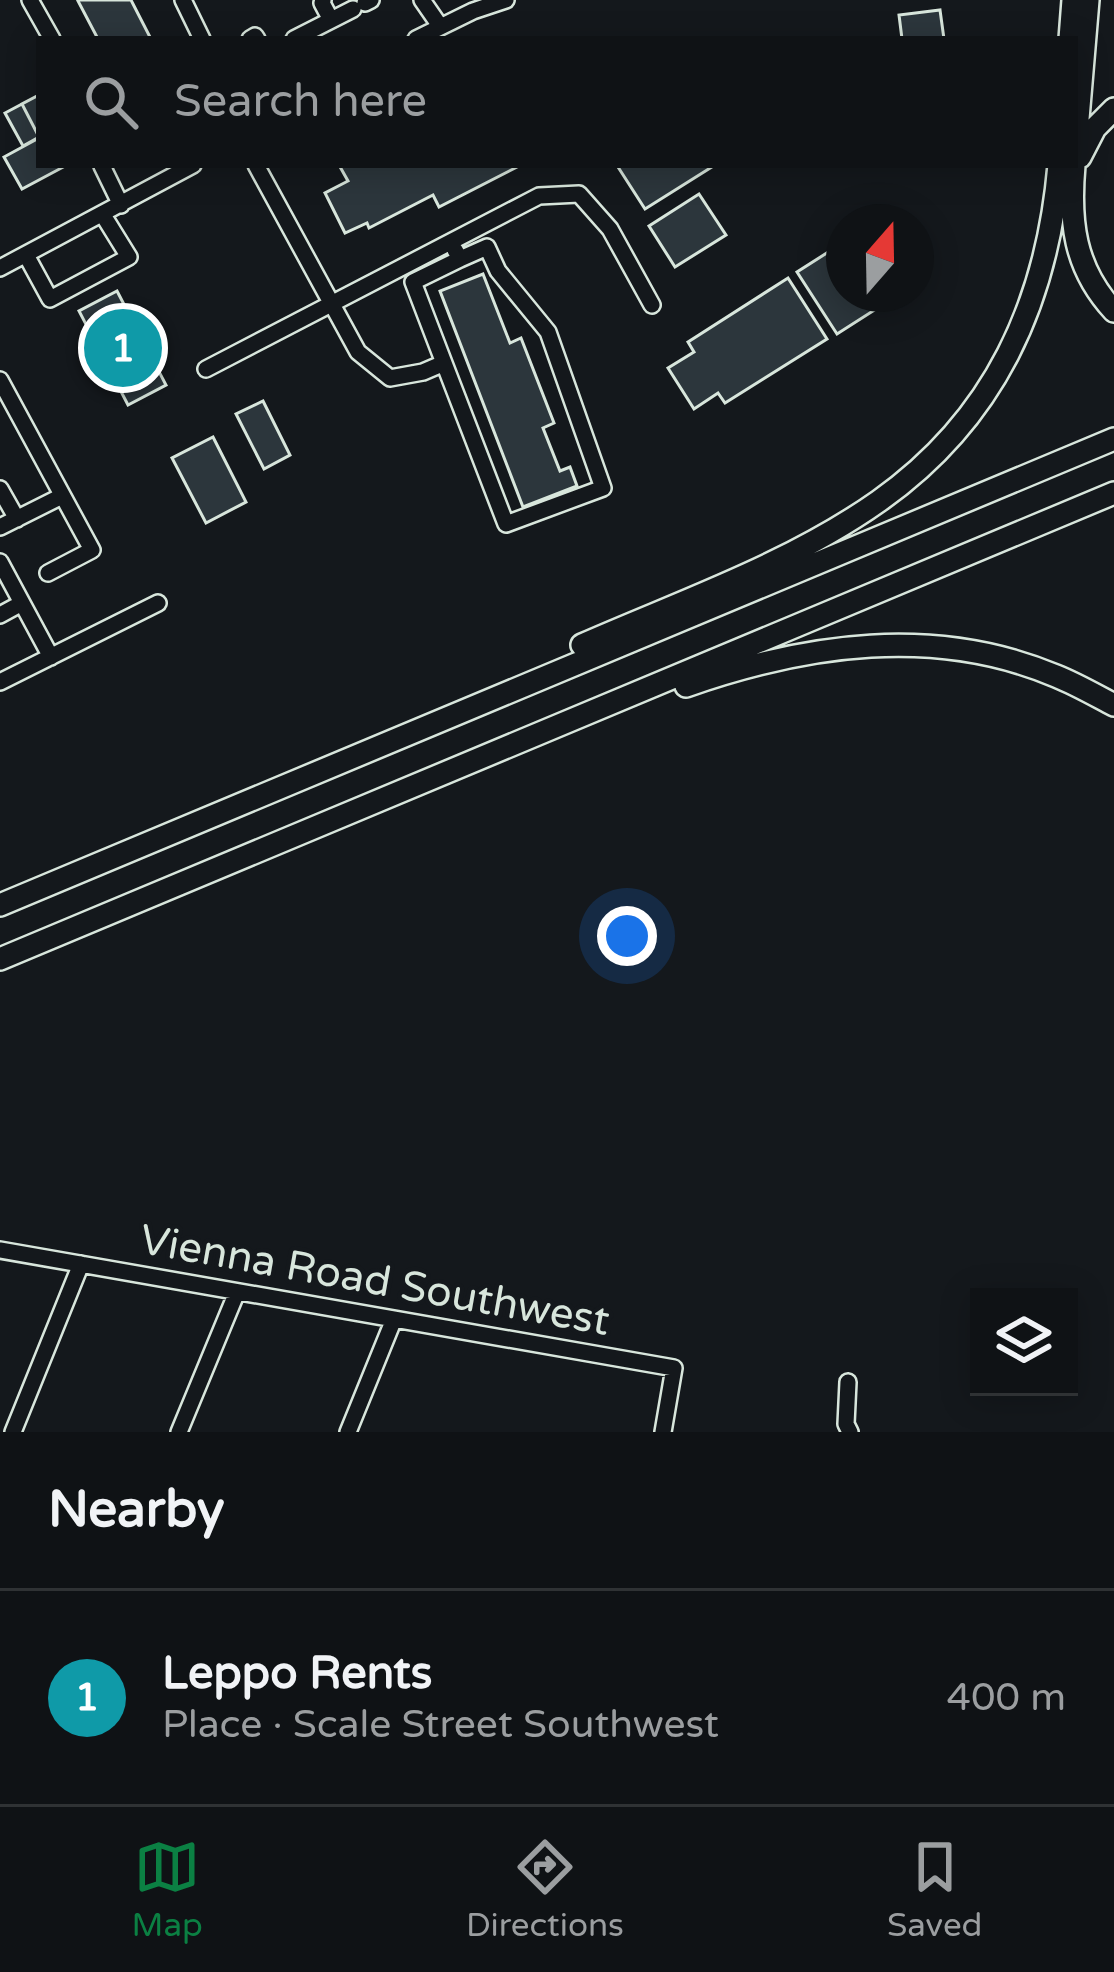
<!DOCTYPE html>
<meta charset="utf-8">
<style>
body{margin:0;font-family:"Varela Round",sans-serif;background:#181b1e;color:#f1f3f6}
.controls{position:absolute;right:36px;bottom:36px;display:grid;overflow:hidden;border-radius:0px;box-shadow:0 6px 30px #0003}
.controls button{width:108px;height:108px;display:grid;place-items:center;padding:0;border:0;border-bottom:3px solid #2f3234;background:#0f1215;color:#f1f3f6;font:60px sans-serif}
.compass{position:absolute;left:826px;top:204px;width:108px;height:108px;border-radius:50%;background:#0f1215;box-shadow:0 6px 30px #0003;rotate:20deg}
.you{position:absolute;left:627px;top:936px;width:42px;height:42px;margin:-30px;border:9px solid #fff;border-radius:50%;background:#1a73e8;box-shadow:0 0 0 18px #1a73e833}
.badge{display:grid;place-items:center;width:78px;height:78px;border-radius:50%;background:#0b8043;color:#fff;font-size:39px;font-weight:700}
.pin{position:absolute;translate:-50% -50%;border:6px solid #fff;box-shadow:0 3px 12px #0006}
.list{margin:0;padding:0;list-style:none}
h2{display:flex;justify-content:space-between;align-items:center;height:156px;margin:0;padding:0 48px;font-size:51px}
h2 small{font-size:39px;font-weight:400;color:#9b9ea0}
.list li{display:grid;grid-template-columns:78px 1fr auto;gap:36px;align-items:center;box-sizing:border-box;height:216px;padding:0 48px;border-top:3px solid #2f3234}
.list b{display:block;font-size:45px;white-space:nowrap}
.list p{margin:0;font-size:39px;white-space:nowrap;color:#9b9ea0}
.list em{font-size:39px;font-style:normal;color:#9b9ea0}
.icon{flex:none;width:66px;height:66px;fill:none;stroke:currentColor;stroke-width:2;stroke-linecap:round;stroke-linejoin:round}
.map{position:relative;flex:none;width:1114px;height:1432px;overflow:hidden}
.search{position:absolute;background:#0f1215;box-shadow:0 6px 30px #0003;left:36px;right:36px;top:36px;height:132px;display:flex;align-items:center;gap:30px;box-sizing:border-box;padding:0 42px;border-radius:0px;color:#9b9ea0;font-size:45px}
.sheet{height:372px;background:#0f1215}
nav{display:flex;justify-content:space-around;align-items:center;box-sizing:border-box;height:168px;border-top:3px solid #2f3234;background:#0f1215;font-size:33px;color:#9b9ea0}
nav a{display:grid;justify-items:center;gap:6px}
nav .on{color:#0b8043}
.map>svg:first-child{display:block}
.building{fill:#2c363c;stroke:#d8e6dc;stroke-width:3}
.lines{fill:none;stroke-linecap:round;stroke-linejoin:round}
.minor-casing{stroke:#d8e6dc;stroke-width:20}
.highway-casing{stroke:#d8e6dc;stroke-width:26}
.minor{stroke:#14181c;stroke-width:15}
.highway{stroke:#14181c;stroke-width:21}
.labels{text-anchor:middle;stroke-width:9;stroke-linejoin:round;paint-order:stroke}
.street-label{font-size:42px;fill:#d8e6dc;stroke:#14181c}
</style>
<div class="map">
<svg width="1114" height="1432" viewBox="0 0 1114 1432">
<rect width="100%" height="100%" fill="#14181c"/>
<path class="building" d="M80,0H131L151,39H98L78,1Z
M940,10L944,39H902L899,15Z
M39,95V137L22,104Z
M22,104L39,137L23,146L5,113Z
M39,138V165H67L22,189L4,157Z
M339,165H521L439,207L433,195L369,228L367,223L345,233L325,193L348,181Z
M620,165H715L645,209L618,167Z
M699,194L726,235L675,267L649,226Z
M844,242V294H883L887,302L837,334L797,272Z
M483,274L510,343L521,338L554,423L543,428L560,471L570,467L577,486L523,507L440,291Z
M788,278L827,339L725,403L718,393L694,409L668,368L694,352L688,342Z
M117,291L166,385L128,405L79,311Z
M263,401L290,455L264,469L236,414Z
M213,437L246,502L206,523L172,458Z"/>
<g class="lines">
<defs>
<path id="minor" d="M30,0L52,39
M183,0L202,39
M323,0L322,3L331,20
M422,0L440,26
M365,3L371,0
M250,39L255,36L257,39
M294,39L353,9
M416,39L473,11L506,0
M105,165L102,166L121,205
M256,165L358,352L390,378L423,372L444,363L413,282L460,259L455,250
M26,255L50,299L129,257L103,215
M0,268L193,165
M444,363L506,524L603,488L548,332L498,271L487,247L460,259
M206,369L539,196L579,194L610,229L652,305
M0,380L92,550L48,573
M0,489L17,519
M0,527L62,496
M0,562L22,603L0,615
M22,603L51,657
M0,682L158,603
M0,1250L674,1368L663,1432
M848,1382L846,1424L850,1432
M13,1432L81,1264
M179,1432L237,1292
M348,1432L394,1319"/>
<path id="highway" d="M1070,39L1073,0
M1075,154L1088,0
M1080,157L1095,128L1114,109
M1074,165C1069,221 1074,268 1114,311
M582,645C682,601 790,564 879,501C995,419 1047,303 1059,165
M686,686C806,644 935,625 1056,676C1076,684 1095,695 1114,705
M0,905L1114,439
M0,959L1114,493"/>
</defs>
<use href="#minor" class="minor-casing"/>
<use href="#highway" class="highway-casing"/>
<use href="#minor" class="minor"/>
<use href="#highway" class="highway"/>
</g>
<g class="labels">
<g class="street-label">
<text transform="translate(375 1279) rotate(10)" y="15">Vienna Road Southwest</text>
</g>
</g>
</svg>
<div class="controls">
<button><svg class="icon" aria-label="layers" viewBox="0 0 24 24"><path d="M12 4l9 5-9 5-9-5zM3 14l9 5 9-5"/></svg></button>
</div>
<svg class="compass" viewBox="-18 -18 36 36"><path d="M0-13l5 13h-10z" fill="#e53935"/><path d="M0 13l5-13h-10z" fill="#9b9ea0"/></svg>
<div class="you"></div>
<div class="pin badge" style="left:123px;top:348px;background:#0f9aa8">1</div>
<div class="search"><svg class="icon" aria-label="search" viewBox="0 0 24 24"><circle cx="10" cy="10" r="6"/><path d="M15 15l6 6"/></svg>Search here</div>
</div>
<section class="sheet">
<h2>Nearby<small></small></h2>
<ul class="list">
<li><span class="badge" style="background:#0f9aa8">1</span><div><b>Leppo Rents</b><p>Place · Scale Street Southwest</p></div><em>400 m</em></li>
</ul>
</section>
<nav>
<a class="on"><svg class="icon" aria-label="map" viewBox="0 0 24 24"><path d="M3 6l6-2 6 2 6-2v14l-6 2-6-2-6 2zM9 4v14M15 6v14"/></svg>Map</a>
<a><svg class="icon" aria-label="directions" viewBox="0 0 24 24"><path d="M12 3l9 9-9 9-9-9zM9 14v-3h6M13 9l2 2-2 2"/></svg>Directions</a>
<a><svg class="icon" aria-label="saved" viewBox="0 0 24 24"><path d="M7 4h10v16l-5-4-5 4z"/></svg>Saved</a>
</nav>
